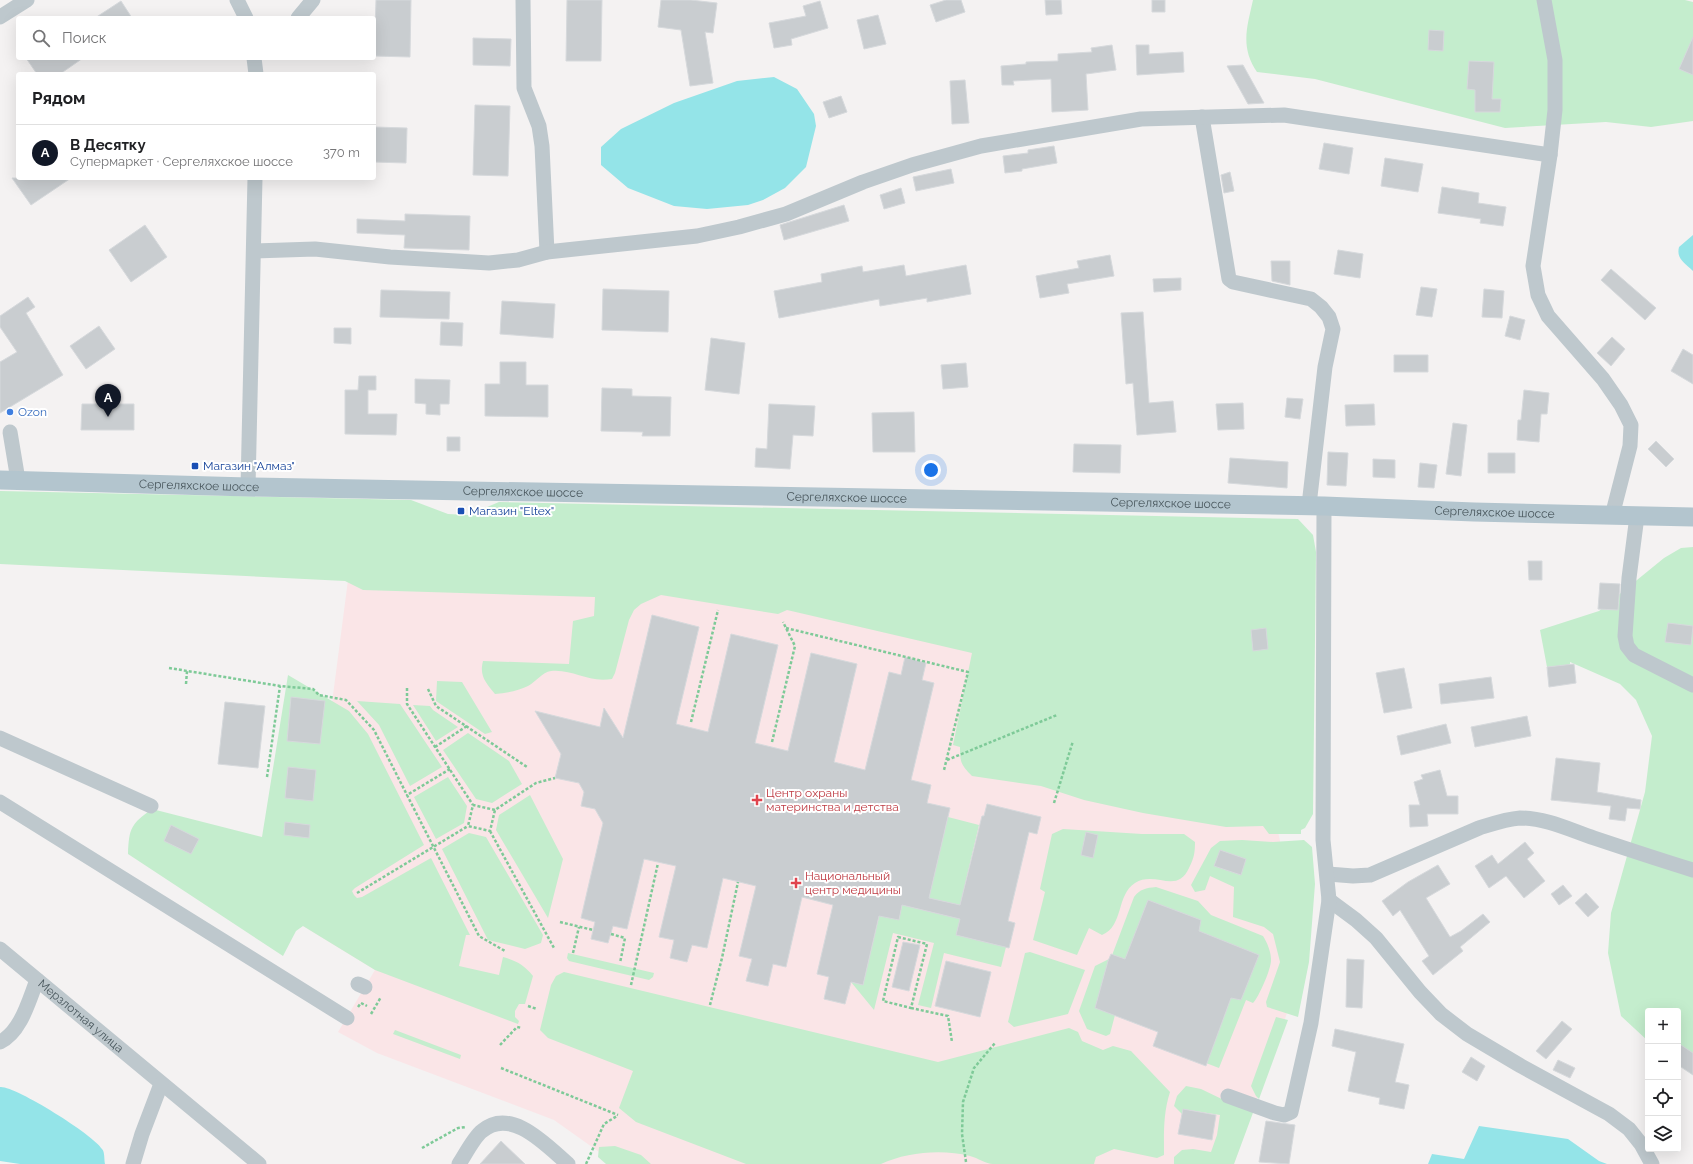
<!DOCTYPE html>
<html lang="ru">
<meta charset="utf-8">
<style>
body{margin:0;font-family:Raleway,sans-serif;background:#f2f2f2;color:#202124}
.controls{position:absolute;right:12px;bottom:12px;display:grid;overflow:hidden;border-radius:4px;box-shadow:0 4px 16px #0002}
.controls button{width:36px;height:36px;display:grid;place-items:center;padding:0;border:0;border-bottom:1px solid #e0e0e0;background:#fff;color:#202124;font:20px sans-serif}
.you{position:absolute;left:931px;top:470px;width:14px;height:14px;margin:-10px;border:3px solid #fff;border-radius:50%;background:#1a73e8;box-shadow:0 0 0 6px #1a73e833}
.badge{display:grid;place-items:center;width:26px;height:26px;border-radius:50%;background:#111827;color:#fff;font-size:13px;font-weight:700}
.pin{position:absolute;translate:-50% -33px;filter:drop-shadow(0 1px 2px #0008)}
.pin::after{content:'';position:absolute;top:21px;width:14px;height:12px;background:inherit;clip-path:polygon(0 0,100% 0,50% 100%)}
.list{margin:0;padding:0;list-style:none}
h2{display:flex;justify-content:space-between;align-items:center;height:52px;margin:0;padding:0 16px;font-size:17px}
h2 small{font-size:13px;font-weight:400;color:#757577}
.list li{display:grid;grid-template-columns:26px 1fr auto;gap:12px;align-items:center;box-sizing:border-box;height:56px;padding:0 16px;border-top:1px solid #e0e0e0}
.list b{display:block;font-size:15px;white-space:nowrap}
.list p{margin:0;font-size:13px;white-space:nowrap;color:#757577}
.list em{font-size:13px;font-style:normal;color:#757577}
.icon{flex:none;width:22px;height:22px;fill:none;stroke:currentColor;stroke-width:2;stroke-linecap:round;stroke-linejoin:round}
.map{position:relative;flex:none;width:1693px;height:1164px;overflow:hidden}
.search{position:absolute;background:#fff;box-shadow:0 4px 16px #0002;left:16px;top:16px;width:360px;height:44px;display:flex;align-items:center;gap:10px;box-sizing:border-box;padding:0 14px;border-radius:4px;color:#757577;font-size:15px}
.panel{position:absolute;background:#fff;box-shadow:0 4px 16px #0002;left:16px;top:72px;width:360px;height:108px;border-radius:4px}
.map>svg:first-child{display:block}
.medical{fill:#fae5e7}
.green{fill:#c4edcd}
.water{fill:#94e4e8}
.building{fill:#c9cdd0;stroke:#d6d9dc}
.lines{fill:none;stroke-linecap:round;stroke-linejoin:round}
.path{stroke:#7eca98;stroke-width:2.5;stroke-dasharray:3 2;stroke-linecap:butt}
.minor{stroke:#bec8cd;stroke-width:15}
.major{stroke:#b3c5ce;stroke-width:19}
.shop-dot{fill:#3f7fe0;stroke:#fff;stroke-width:1.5}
.transit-dot{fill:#1a4fb4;stroke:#fff;stroke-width:1.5}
.health-dot{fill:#e0444e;stroke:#fff;stroke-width:1.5}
.labels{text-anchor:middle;stroke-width:4;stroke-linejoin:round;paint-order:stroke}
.shop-label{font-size:12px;fill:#366cbe;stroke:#fff;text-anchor:start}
.transit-label{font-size:12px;fill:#164399;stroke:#fff;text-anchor:start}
.street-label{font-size:12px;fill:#4a585e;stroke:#fff}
.health-label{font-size:12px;fill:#be3a42;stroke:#fff;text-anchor:start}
</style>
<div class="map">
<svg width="1693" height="1164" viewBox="0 0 1693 1164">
<rect width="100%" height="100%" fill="#f4f2f2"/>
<path class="medical" d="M348,580L1232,609L1280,841L1294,993L1234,1164H616L554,1120L377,1053L338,1032L375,970L303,926Z"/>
<path class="green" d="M1253,0H1685L1693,2V121L1651,127L1606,122L1505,128L1315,79L1257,72C1240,47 1247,27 1253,0Z
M0,491L411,500L448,514L468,515L499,502L1298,519L1313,535L1316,552L1313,814L1305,828L1301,830V834H1269L1263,826L1226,827L1143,813L1084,800L1041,786L972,776C961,765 960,762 960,747L953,745L972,653L787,610L778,614L661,595L641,604L634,610L629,620L615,673L612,679C587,683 574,669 551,671C542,672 536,682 528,686C518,691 506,693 495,694C486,683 479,676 483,661L569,664L573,621L594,616L595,597L363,590L345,581L0,564Z
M1693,547V1075L1678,1064V1011H1648V1041L1621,1016L1608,953L1611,913L1645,792L1652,736L1636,700L1620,684L1570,662V665L1547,667L1540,630L1599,611L1664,558L1681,548Z
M288,675L349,711L368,734L424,845L355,888L352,891L354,895L357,898L362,897L431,858L470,935H466L459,966L499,975L503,957C517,961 524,965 533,976L525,1004H519L515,1011V1017L519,1021L518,1024L375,970L303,926L296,931L283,956L128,854C129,828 131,824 152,809L262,837Z
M437,681L462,682L492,732L485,734L436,701Z
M357,701L400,704L442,767L410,786L379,725Z
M413,705L430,706L433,710L458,727L436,741Z
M468,733L509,761L522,784L492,803L476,799L443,750Z
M448,777L467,806L464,823L436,839L414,797Z
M530,795L563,859L548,918L496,830L499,815Z
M948,817L979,825L960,905L929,898Z
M1063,829L1142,834H1184L1195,842C1195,853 1194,858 1189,868C1177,895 1155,870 1135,883C1116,895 1124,926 1102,935L1089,928L1077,955L1033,940L1045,892L1040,889L1052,834Z
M469,833L486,837L543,935L541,943L525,949L488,940L442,849Z
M1242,840L1273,842L1304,840L1312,847L1315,884L1309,962L1298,1017L1267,1007L1266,1002L1280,962L1273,934L1264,927L1233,917L1234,887L1210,876L1205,890L1195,892L1191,885L1211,848L1220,841Z
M1156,887L1198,901L1211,915L1263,936C1267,942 1271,952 1271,959C1272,967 1259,997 1253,1003L1246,1000L1219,1068L1156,1044L1160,1031L1115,1015L1110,1034L1106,1036L1087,1029L1079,1011L1095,966L1111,958L1134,897C1140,889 1146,888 1156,887Z
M883,900L899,920L902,905L960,919L956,935L1006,947L1001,967L944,953L931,1008L918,1005L934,943L893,933L874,1010L851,982L863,985Z
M1030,952L1085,970L1068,1014L1014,1027L1008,1022L1025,953Z
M568,953L654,973L653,977L649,980L569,961L567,958Z
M564,972L938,1062L1069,1028L1078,1032L1082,1041L1103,1050L1113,1046L1131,1051L1170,1092C1163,1114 1164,1133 1164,1155L1157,1158L1114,1149L1096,1157L1094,1164C1061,1164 1027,1164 993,1164C986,1164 978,1158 970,1156C942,1149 907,1152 881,1164H746L636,1122L619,1108L633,1071L548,1038L540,1030L551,985L556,976Z
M1276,1017L1288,1020L1259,1099L1256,1096L1251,1086Z
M395,1030L461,1055L460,1059L393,1034Z
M1186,1086L1201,1089L1228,1102L1254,1110L1234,1164H1174V1157L1182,1150L1193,1149L1211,1152L1217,1135L1220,1115L1183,1109L1182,1114L1174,1106L1177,1096Z
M615,1146L641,1155L651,1164H606L598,1157L599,1147Z"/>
<path class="water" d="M774,77L797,89L814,114L816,126L806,167L785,188L763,200L748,205L707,209L674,206L628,188L601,165V147L621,129L674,103L737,81Z
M1693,235V271C1685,263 1676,259 1679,247Z
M0,1087C14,1085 94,1135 102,1149C105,1152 104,1160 105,1164H20L0,1161Z
M1479,1126L1568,1139L1599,1161L1607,1164H1428L1432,1154L1464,1159Z"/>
<path class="building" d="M376,0H411L410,57L374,56Z
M567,0H602L601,61H566Z
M661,0H691L717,3L713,33L705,32L713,83L690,86L681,30L658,27Z
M946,0H961L965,12L936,22L930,5Z
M1045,0H1061L1062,14L1046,15Z
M1152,0H1165V12H1152Z
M121,1L132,18H95Z
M820,1L828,28L791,39L792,45L774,48L769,23L806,16L803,6Z
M878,15L886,44L864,49L857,20Z
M1429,30L1444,31L1443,51L1428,50Z
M1693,37V75L1679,69Z
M473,38L511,39L510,66L473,65Z
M1112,45L1116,70L1086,74L1088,110L1052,112L1051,79L1013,81L1014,85H1002L1001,66L1026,64V62L1058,61V54L1092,52L1091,48Z
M1136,45H1149V54L1183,52L1184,72L1137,75Z
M26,58H83L60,74H37Z
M1469,61L1494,62L1492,99H1501L1500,112H1475V90L1467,89Z
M1243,65L1264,103L1248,104L1227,66Z
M965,80L969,123L952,124L950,81Z
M841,96L847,112L829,118L823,102Z
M475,105L510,106L508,176L473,175Z
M374,127L407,128L406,163L374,162Z
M1324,143L1353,148L1349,174L1319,169Z
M1054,146L1057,163L1022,169V171L1005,173L1003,156L1028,153V150Z
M1385,158L1423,164L1418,192L1381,186Z
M951,169L954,183L916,191L913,177Z
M1230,172L1234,191L1224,193L1221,175Z
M12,178H71L31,205Z
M1442,187L1479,193L1478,203L1506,207L1503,226L1480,223L1481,219L1438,213Z
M901,188L905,203L884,209L880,195Z
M844,205L849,221L784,240L780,225Z
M405,214L470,216L469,250L404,248L405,235L357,233V219L405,221Z
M145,225L167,257L131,282L109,250Z
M1338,250L1363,254L1360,278L1334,274Z
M1110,255L1114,276L1067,284L1069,293L1040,298L1036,276L1079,268L1077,261Z
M1271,261H1290V285L1272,281Z
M904,265L906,276L966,265L971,294L927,302V298L880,306L879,299L779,318L774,291L822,282L821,274L862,266L863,272Z
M1611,269L1656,308L1645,320L1601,280Z
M1181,278V290L1154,292L1153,279Z
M1421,287L1437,289L1432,317L1416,315Z
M603,289L669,291L668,332L602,330Z
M1484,289L1504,291L1502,318L1482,317Z
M381,290L450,292L449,319L380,317Z
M28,297L35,307L26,313L63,375L0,413V362L17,352L0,327V316Z
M502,301L555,304L553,338L500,334Z
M1143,312L1149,403L1173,401L1176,432L1137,435L1133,383L1126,384L1121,313Z
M1510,316L1525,320L1520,340L1505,336Z
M441,322L463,323L462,346L440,345Z
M99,326L115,349L86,369L70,346Z
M334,328H351V344L334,343Z
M1612,337L1625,349L1611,366L1597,353Z
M711,338L745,343L739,394L705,390Z
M1683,349L1693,355V384L1671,371Z
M1394,355H1428V372H1394Z
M500,362H526V385H548V417L485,416V384H500Z
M966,363L968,387L943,389L941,365Z
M359,376H376V390H368V414H397L396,435L345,434V390H358Z
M415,379L450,380L449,404H440V415L426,414V404L415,403Z
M602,388L632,389V396L671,397L670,436H642L643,432L601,431Z
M1524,390L1549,393L1547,414H1541L1539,442L1517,440L1518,420H1521Z
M1287,398L1303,399L1300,419L1285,417Z
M1243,403L1244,429L1218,430L1216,404Z
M82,404H134V430H81Z
M769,404L815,406L813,436L793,435L790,469L755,467L756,448L767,449Z
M1374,404L1375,425L1346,426L1345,405Z
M914,412L915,452H873L872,413Z
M1453,423L1467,425L1461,476L1446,474Z
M447,437H460V451H447Z
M1656,441L1674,459L1666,467L1648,449Z
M1074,444L1121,445L1120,473L1073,472Z
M1328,452L1348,453L1346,486L1327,485Z
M1488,453H1515V473H1488Z
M1230,458L1288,462L1287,488L1228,483Z
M1373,459L1395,460V478L1373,477Z
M1420,463L1437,465L1434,488L1418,487Z
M1528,561H1542V580H1529Z
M1600,583L1620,584L1618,610L1598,609Z
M652,615L699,627L676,724L708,732L731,634L778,645L755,743L788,751L811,653L857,664L834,762L865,770L889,672L901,675L905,657L926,663L922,680L934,683L911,780L931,785L927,803L950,808L929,898L960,905L982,816H984L987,804L1041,817L1037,834L1029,832L1008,921L1015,923L1009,948L956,935L960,919L902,905L899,920L879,916L863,985L851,982L845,1004L824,999L829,977L817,974L833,905L802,897L786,967L773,964L768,986L746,981L752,959L739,956L756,886L723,878L707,948L692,945L687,962L670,958L674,940L659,937L676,866L644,859L627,929L613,926L608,943L591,939L595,922L581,918L603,823L595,809L581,806L584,792L579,783L555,778L561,754L535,711L600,727L604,708L623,738Z
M1668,623L1693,626L1691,645L1665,642Z
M1266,628L1268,649L1253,651L1251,630Z
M1574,664L1576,683L1549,687L1547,667Z
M1404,668L1412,708L1384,713L1376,673Z
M1491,677L1494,698L1441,704L1439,684Z
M291,697L325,701L320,744L287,741Z
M225,702L265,706L258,768L218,764Z
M1527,716L1531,736L1475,747L1471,727Z
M1446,724L1451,743L1401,755L1397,736Z
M1556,758L1600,763L1597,792L1641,800L1640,809L1627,808L1625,821L1609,819L1611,806L1551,800Z
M288,767L316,770L313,801L285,798Z
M1440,770L1447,796H1458V814H1427L1428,826L1410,827L1409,805H1420L1414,782L1423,779L1421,775Z
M285,822L310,825L309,838L284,835Z
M171,825L199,839L191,854L164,841Z
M1086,832L1098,835L1093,858L1081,855Z
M1525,842L1534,853L1527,859L1545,881L1524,898L1506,876L1489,888L1475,866L1492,855L1498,864Z
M1220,850L1246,859L1241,875L1214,866Z
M1438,865L1450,884L1426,898L1450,937L1461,931L1483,914L1490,922L1460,947L1463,951L1433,975L1422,961L1429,956L1400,910L1393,916L1382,901L1408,882Z
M1563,885L1572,896L1559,905L1551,894Z
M1586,893L1599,907L1588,917L1575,903Z
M1148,900L1201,920L1199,931L1259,955L1241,1000L1231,998L1206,1066L1153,1046L1158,1032L1095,1008L1108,961L1111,954L1125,959Z
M903,942L920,945L909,991L892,987Z
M1347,959L1364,960L1362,1008L1346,1007Z
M946,961L991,972L980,1017L935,1006Z
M1562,1021L1572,1029L1546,1059L1536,1051Z
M1335,1029L1404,1044L1395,1082L1409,1085L1404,1109L1379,1104L1380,1098L1348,1091L1356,1052L1332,1046Z
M1678,1043L1693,1053V1075L1678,1065Z
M1471,1057L1485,1066L1477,1081L1462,1072Z
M1558,1060L1575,1068L1570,1078L1553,1070Z
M1183,1109L1216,1115L1212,1140L1178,1134Z
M1266,1121L1295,1125L1289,1164L1259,1162Z
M501,1141L525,1164H480Z"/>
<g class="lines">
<path class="path" d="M786,628L968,672L944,770
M169,668L280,686L313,689L319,695L346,700L374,730L407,795
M186,684L187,671
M407,688V704L473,805
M428,689L436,706L527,767
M691,722L718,610
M772,742L795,646L783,622
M435,747L467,726
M947,760L1057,715
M450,769L407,795L479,936L505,951
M267,777L280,686
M1054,803L1073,741
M495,810L473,805L468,826L490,831L495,810L536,783L555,778
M490,831L554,948
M357,893L468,826
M560,922L593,930
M611,934L625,938L620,963
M898,937L927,944L911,1008L883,1001Z
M573,953L579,927
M631,985L658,863
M710,1005L722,958L738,882
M528,1006L537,1009
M358,1007L361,1003L367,1006
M911,1008L948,1016L952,1042
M371,1014L381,997
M500,1045L517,1027L522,1028
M501,1068L618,1115
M422,1148L458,1128L466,1127
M966,1162L962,1134L963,1102L974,1068L995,1043
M586,1164L604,1124L617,1116"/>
<g class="minor">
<path d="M237,0L246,18"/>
<path d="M523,0L524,88L539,126L542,146L547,252"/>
<path d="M1544,0L1555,60V110L1550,155L1533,266L1538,295L1548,316L1603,379L1621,405L1631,425L1630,446L1612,516"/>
<path d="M0,17L27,0"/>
<path d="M298,18L313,0"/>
<path d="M254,58L256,74"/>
<path d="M1202,117L1229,279L1233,282L1311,299L1321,307L1329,317L1333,329L1325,367L1309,505"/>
<path d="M254,251L315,249L390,257L489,263L518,260L547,252L697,236L739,227L786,214L863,182L912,165L981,146L1141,119L1284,115L1550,155"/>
<path d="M10,432L18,480"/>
<path d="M248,487L255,178"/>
<path d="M1637,516L1629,578L1625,636L1627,646L1634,655L1693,685"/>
<path d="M0,738L151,806"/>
<path d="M0,802L347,1018"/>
<path d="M1328,874L1353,876L1370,875L1479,828C1492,824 1506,819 1520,818C1546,818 1570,830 1594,838C1627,849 1660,860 1693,870"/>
<path d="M1329,900L1356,920L1376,938L1420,992L1441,1014L1467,1034L1521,1066L1609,1114L1629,1129L1641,1144L1652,1164"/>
<path id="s1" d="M0,949L259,1164"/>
<path d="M358,984L365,987"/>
<path d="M0,1042C21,1032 29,1000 37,980"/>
<path d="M1228,1096L1275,1113L1284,1115L1291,1112L1311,1023L1329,900L1323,840L1324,506"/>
<path d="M133,1164L142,1134L161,1084"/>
<path d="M459,1164C465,1155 474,1137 482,1131C511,1106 547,1146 568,1164"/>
</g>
<path class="major" id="s2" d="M0,480L248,487L1324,506L1474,512L1693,517"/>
</g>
<circle class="shop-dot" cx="10" cy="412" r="4"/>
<g class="transit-dot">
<rect x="191" y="462" width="8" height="8" rx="2"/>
<rect x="457" y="507" width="8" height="8" rx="2"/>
</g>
<g class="health-dot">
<path d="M755 794h4v4h4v4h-4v4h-4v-4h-4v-4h4z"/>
<path d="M794 877h4v4h4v4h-4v4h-4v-4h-4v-4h4z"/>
</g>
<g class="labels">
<g class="shop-label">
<text x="18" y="416">Ozon</text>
</g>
<g class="transit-label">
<text x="203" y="470">Магазин "Алмаз"</text>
<text x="469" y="515">Магазин "Eltex"</text>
</g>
<g class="street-label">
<text dy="4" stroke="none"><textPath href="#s2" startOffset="199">Сергеляхское шоссе</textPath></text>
<text dy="4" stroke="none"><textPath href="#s2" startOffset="523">Сергеляхское шоссе</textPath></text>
<text dy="4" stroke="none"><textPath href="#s2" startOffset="847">Сергеляхское шоссе</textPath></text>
<text dy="4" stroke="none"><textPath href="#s2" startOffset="1171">Сергеляхское шоссе</textPath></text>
<text dy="4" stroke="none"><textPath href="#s2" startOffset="1495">Сергеляхское шоссе</textPath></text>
<text dy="4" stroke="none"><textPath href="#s1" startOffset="105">Мерзлотная улица</textPath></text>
</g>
<g class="health-label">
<text x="766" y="797">Центр охраны<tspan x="766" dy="14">материнства и детства</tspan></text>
<text x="805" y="880">Национальный<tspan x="805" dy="14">центр медицины</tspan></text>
</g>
</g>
</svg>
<div class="controls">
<button>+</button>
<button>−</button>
<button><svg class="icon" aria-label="locate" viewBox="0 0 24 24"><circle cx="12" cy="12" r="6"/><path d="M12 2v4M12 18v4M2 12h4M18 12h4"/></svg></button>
<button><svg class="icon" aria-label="layers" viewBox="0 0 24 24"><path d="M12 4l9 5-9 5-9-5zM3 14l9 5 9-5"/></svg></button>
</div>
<div class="you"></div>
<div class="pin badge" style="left:108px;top:417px">A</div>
<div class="search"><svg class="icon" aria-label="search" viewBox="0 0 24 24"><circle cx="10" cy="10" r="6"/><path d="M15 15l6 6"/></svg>Поиск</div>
<section class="panel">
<h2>Рядом<small></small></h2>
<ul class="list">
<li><span class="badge">A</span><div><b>В Десятку</b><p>Супермаркет · Сергеляхское шоссе</p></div><em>370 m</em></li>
</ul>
</section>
</div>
